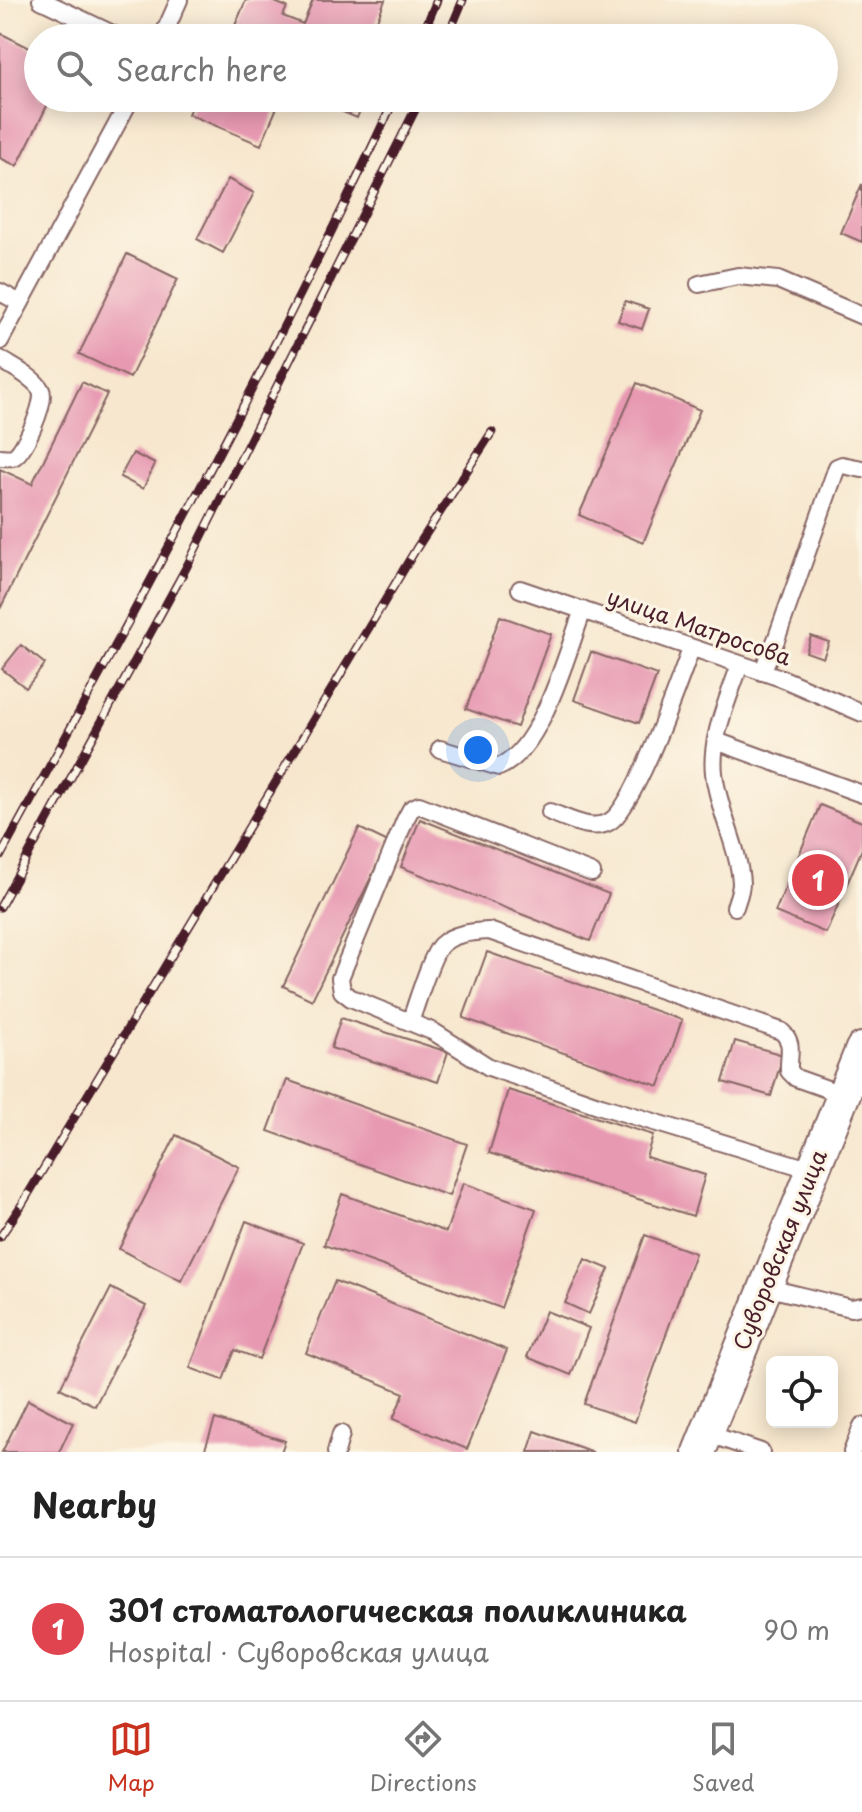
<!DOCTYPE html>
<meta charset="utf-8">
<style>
body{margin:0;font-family:"Playpen Sans",sans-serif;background:#f6f6f6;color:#222}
.controls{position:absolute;right:24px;bottom:24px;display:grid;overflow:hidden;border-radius:12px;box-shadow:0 4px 20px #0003}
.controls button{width:72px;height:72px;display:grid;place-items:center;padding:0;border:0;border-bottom:2px solid #e0e0e0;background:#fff;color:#222;font:40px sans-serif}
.you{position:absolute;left:478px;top:750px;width:28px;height:28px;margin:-20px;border:6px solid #fff;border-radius:50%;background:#1a73e8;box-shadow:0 0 0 12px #1a73e833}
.badge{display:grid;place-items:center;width:52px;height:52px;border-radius:50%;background:#c8321e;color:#fff;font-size:26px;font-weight:700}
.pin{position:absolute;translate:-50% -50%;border:4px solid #fff;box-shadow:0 2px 8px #0006}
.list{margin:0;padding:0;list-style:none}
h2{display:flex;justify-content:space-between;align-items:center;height:104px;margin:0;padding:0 32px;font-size:34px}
h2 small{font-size:26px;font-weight:400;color:#767676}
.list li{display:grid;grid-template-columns:52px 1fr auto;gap:24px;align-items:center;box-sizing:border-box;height:144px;padding:0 32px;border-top:2px solid #e0e0e0}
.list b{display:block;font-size:30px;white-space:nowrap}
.list p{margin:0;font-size:26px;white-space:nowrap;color:#767676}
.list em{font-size:26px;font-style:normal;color:#767676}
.icon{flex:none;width:44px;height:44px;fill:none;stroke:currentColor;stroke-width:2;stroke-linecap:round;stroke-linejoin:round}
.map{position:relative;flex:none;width:862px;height:1452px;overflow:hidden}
.search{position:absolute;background:#fff;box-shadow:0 4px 20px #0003;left:24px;right:24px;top:24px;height:88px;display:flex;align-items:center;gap:20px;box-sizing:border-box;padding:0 28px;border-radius:44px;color:#767676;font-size:30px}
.sheet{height:248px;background:#fff}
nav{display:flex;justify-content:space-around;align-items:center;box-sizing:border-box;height:112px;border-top:2px solid #e0e0e0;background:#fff;font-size:22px;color:#767676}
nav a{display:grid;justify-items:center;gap:4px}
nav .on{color:#c8321e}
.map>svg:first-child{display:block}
.building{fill:#e799b2}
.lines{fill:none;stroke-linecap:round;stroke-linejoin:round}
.lane-casing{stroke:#876564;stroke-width:20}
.street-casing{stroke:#876564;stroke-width:36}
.lane{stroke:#fff;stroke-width:16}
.street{stroke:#fff;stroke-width:32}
.rail-casing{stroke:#4a1f2b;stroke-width:9}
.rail{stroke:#fcf5e5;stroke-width:6;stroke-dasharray:18;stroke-linecap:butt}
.labels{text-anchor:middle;stroke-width:6;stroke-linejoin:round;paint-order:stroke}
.street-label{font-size:22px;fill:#4a1f2b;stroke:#fcf5e5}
</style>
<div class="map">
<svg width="862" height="1452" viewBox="0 0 862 1452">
<rect width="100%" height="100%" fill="#fcf5e5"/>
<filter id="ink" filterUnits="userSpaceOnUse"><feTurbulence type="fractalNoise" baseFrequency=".0125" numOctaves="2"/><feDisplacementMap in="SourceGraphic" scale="16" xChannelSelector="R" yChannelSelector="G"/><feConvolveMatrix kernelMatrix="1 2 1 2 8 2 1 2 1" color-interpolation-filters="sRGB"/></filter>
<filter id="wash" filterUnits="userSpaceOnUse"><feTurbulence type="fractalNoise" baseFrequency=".006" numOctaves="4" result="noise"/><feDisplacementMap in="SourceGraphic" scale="32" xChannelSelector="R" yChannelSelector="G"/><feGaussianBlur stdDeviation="1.8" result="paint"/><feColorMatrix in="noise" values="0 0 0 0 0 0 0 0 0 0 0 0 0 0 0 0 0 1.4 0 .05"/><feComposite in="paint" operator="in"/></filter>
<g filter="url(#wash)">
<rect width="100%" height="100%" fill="#f7e7ce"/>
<g id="blocks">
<path class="building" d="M246,0H270L287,7L283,16L303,24L313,0H385L376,23L394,30L391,38H233L230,37Z
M0,33L38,52V98H51L17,166L0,158Z
M195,98H281L261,145L188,114Z
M310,98H365L357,118Z
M228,179L254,193L223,253L197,239Z
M862,184V242L841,233Z
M127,254L178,279L130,378L79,354Z
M625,301L649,309L642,329L618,321Z
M82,382L107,394L0,609V469L32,484Z
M637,383L700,410L643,543L579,515Z
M133,453L155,464L143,489L120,477Z
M500,616L551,634L517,727L466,709Z
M811,636L829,642L823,658L806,652Z
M21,645L45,664L26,688L2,669Z
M591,652L657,675L639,723L574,700Z
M820,805L862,822V849L826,933L775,912Z
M420,819L609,894L590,941L401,867Z
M359,828L388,842L312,1000L283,986Z
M487,952L682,1020L659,1086L463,1018Z
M341,1018L448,1052L438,1082L331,1048Z
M735,1041L783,1055L771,1096L723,1082Z
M287,1080L467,1144L449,1196L268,1131Z
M508,1090L653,1135L646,1157L705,1175L693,1216L489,1153Z
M176,1135L239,1167L181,1281L119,1249Z
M463,1183L536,1209L501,1308L324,1245L342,1194L446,1232Z
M246,1221L303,1243L259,1359L235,1350L223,1380L190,1368Z
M645,1235L695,1253L635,1422L584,1404Z
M585,1259L609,1269L589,1314L565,1303Z
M335,1281L507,1350L467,1449L393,1419L404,1393L306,1353Z
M111,1288L146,1306L95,1406L60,1388Z
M546,1311L589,1328L571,1375L527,1357Z
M28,1400L73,1423L59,1452H2Z
M215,1419L285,1441L281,1452H204Z
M535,1431L593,1452H528Z"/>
</g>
</g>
<g filter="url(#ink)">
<use href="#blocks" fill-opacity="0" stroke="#876564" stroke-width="2"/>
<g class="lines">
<defs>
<path id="lane" d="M41,0L121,38
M162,38L179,0
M699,284L738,276L778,280L862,316
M0,292L20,303
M0,341L131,98
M0,359C12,367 34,377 41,390C47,400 24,453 13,457C11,458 2,457 0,457
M520,589L781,678L862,713
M762,672L776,640L837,467L842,465L862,469
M716,741L862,794
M440,749L499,767C542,750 567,652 583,610
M550,812C567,818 591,832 609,822C635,808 679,681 691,649
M592,873L419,805L411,809L405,820L340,978L342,991L351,998L434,1032L489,1067L601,1106L812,1170
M735,907C737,900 741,891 741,883C739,847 718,811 714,773C710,737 729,698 740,664
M410,1022C416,1006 431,955 441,945C453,933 472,932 489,931L781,1031C795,1043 788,1054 789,1071L796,1078L844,1095
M765,1287L851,1308L862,1306
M706,1433L761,1452
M336,1452L341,1434
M852,1452L862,1426"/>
<path id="street" d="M699,1452L862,1049"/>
</defs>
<use href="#lane" class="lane-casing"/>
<use href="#street" class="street-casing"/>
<use href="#lane" class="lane"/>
<use href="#street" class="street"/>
<defs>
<path id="rail" d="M421,38L437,0
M447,38L463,0
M0,857C137,607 275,357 395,98
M0,907L187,566L421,98
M0,1237L21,1206L416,549L492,432"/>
</defs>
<use href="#rail" class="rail-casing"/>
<use href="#rail" class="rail"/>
</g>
</g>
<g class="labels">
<g class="street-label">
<text transform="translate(699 627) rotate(19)" y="8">улица Матросова</text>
<text transform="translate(780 1250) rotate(-68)" y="8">Суворовская улица</text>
</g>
</g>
</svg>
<div class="controls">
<button><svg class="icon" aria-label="locate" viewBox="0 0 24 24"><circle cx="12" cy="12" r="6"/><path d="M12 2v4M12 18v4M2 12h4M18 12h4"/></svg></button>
</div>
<div class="you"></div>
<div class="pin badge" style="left:818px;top:880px;background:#e0444e">1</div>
<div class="search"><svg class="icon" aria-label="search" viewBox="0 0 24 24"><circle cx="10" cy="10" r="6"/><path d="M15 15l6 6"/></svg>Search here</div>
</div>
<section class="sheet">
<h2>Nearby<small></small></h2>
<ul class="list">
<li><span class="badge" style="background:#e0444e">1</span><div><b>301 стоматологическая поликлиника</b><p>Hospital · Суворовская улица</p></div><em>90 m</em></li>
</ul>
</section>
<nav>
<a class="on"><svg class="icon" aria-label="map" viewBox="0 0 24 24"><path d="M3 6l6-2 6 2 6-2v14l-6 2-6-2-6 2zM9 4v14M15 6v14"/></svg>Map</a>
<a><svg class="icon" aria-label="directions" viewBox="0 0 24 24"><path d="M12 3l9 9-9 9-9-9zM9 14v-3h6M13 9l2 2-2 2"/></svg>Directions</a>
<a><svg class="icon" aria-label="saved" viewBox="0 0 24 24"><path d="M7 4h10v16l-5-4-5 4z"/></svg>Saved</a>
</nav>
